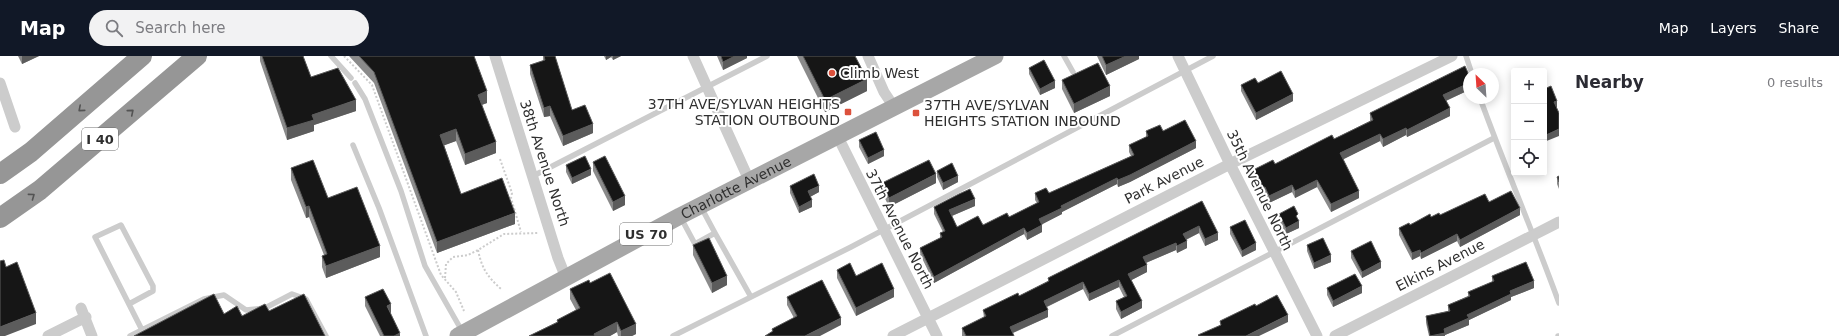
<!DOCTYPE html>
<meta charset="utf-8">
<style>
body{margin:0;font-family:"DejaVu Sans",sans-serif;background:#f2f2f3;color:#2b2b33}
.controls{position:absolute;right:12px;top:12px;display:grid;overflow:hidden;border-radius:4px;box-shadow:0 2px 10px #0003}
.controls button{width:36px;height:36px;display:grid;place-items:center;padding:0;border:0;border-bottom:1px solid #e1e1e2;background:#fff;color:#2b2b33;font:20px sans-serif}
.compass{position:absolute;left:1463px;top:12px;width:36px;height:36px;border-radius:50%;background:#fff;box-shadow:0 2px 10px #0003;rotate:335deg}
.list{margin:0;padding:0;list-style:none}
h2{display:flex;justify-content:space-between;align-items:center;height:52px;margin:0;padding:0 16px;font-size:17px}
h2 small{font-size:13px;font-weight:400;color:#7c7c81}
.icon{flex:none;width:22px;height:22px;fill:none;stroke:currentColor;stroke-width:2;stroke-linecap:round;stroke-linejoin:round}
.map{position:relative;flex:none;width:1559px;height:280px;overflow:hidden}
header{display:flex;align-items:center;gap:24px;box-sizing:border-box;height:56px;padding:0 20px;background:#111827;color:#fff}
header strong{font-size:19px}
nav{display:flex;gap:22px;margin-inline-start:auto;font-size:14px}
.search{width:280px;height:36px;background:#f2f2f3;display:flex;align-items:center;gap:10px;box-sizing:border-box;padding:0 14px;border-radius:22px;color:#7c7c81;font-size:15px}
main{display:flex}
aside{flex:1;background:#fff}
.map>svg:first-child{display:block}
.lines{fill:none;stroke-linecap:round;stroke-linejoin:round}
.path{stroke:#ccc;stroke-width:2;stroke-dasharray:2 2;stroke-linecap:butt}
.lane{stroke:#ccc;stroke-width:5.5}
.street{stroke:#ccc;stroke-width:11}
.primary{stroke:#a7a7a7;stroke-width:17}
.highway{stroke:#969696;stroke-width:20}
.wall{fill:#8a8a8a}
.shaded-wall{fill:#5c5c5c}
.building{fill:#161616;stroke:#5c5c5c}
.oneway{stroke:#535353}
.poi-dot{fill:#dc513c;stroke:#fff;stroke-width:1.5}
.labels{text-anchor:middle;stroke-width:4;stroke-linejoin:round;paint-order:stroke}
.shield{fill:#fff;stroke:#6d6d6d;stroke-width:1}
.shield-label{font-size:13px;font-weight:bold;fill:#2f2f2f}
.poi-label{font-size:14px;fill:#2f2f2f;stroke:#fff;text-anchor:start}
.street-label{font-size:14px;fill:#2f2f2f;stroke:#fff}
</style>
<header>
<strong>Map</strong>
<div class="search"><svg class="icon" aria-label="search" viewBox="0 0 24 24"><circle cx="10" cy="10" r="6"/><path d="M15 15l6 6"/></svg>Search here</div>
<nav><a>Map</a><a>Layers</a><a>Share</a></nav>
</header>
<main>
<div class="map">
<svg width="1559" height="280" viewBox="0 0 1559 280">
<rect width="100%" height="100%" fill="#fff"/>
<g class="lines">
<path class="path" d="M344,0L372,29L441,219L456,236L464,255
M500,103L512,137L511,142L521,176
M478,194C482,213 487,220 501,233
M445,222L446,208L453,201L468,199L478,194L504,178L538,177"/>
<path class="lane" d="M331,0L351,22
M1064,0L1073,16
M1466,0L1472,18
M355,27L365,43L401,135L425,210L462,275
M1480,42C1505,111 1534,178 1559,247
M716,51L727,46
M353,89L379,152L426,280
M533,120L767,0
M681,162L695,188L715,177L701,151
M715,177L751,241
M129,248L153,235V230L121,169L95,181L142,274
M130,280L204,243L224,239L246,254L265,252L292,238L306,243L326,280
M673,280L851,191L1213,0
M1112,280L1494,82
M1558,280H1559"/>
<path class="street" d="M495,0L558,202L566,222
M693,0L749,124
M868,0L884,36L894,51
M1178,0L1230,108L1317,280
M0,27L15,71
M837,79L937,280
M81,252L92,280
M48,280L86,261
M893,280L1230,108L1452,0
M1335,280L1559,166"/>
<path class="primary" id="s1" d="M458,280L680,160L995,0"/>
<path class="highway" d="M0,118L31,96L142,0
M0,162L40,134L197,0"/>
</g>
<path class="wall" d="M18,0H39L22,8Z
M260,0H303L311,21L356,55L314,69V75L287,84L260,5Z
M349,0H474L487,47L482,49L496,97L465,109L456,85L444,89L461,138L515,168L437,197L374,27Z
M543,0H555L572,54L593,77L563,90L550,60L544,61L530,18V9L543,5Z
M604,0H621L613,4L611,1L606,4Z
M717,0H747V2L723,14Z
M797,0H855L867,35L825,56Z
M1097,0H1139V3L1106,19Z
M1029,12L1055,32L1040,39L1029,18Z
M1469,19V34L1446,45L1450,60L1407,81L1406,79L1383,91L1380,85L1343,103L1359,142L1331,156L1317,131L1295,142L1292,136L1269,147L1265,138L1262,140L1253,121V114L1275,108L1334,83L1370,65V57Z
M1062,24L1110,40L1074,57L1062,33Z
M1258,27L1293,45L1256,64L1241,35V29Z
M1146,75H1163L1196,92L1130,126L1118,131L1117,128L1062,156V158L1041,168L1042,176L1027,184L1024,178L934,227L920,198V192L940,182V177L943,176L934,158V151L975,150L952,160L957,171L983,169L1009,161L1037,147L1035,144V137H1049L1131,100L1129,96V89L1146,81Z
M859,84L884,100L868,108L859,91Z
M593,106L625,149L613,155L593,115Z
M566,109L591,119L572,128L566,116Z
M291,112L328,142L380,201L326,222L322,211V200L324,199L309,161L306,162L291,124Z
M937,115L958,126L943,134L937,121Z
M1559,120V133L1557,128V121Z
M882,127H936L889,151L882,136Z
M790,130L819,136L810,141L812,151L799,157L790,137Z
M1202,145L1218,184L1205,190L1199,177L1186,184L1187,192L1177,197L1176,194L1146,207L1147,216L1131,224L1142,252L1121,263L1116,253V245L1124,241L1119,231L1089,245L1083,233L1047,251L1048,261L1013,277L1014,280H962V272L984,262L983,254L1019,240L1048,225V222Z
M1489,146L1520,159L1460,191L1457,185L1421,203L1420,200L1412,204L1399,179V172L1431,161L1440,159Z
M1279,158L1298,164L1299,172L1286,178L1279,164Z
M1230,171L1256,194L1242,201L1230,178Z
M693,189L727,229L712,237L693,199Z
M1307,189L1331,206L1314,213L1307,195Z
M1351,195L1381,212L1362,222L1351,202Z
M837,214L856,220L894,241L856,260L837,222Z
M1492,220L1534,232L1511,241V244L1469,264V269L1445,279V280H1429L1426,267V260L1448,255V249L1468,240V236L1492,226Z
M590,227L636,278L632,280H618L617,276L610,280H529L557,266V264L576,254L570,243V233Z
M1327,232L1362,237L1333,251L1327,239Z
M365,241L390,258L400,280H380L365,250Z
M787,241L841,269L772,276V273L794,262L787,249Z"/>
<path class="shaded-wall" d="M22,0H39L22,8Z
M606,0H611V1L606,4Z
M613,0H621L613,4Z
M735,0H747V2L723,14V6Z
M1126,0H1139V3L1106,19V9Z
M867,23V35L825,56V44Z
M1055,25V32L1040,39V33Z
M1469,27V34L1443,46V39Z
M1110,30V40L1074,57V48Z
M487,35V47L478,50V39Z
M1293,38V45L1256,64V57Z
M356,44V55L314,69V75L287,84V72L312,59Z
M1557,45V51L1554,53V46Z
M550,50V60L544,61V52Z
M1450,52V60L1407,81V74Z
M593,68V77L563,90V80Z
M1406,72V79L1383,91V83Z
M456,73V85L440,91V79Z
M1559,73V80L1544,86V80Z
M1380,78V85L1340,105V97Z
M1196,85V92L1130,126L1118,131V124Z
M496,86V97L465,109V98Z
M884,94V100L868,108V102Z
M591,113V119L572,128V122Z
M936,118V127L889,151V142Z
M958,120V126L943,134V127Z
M1117,122V128L1062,156V158L1039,170V163L1061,150Z
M1317,124V131L1295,142V135Z
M1292,129V136L1269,147V140Z
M819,130V136L808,142V135Z
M1265,131V138L1262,140V132Z
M1359,135V142L1331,156V148Z
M625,140V149L613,155V146Z
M975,143V150L949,161V154Z
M812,144V151L799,157V151Z
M309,150V161L306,162V151Z
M1520,152V159L1460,191V184Z
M515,157V168L437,197V186Z
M1299,165V172L1286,178V172Z
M1042,169V176L1027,184V177Z
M1199,170V177L1183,185V178Z
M1024,172V178L934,227V221Z
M1218,177V184L1205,190V183Z
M1457,178V185L1421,203V197Z
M1187,185V192L1177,197V190Z
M1176,187V194L1143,208V201Z
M1256,187V194L1242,201V195Z
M380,190V201L326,222V210Z
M1420,194V200L1412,204V197Z
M1331,199V206L1314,213V207Z
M1381,206V212L1362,222V216Z
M1147,209V216L1128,226V218Z
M727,220V229L712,237V227Z
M1119,224V231L1089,245V238Z
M1534,225V232L1511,241V244L1469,264V269L1445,279V280H1431L1467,259L1510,235Z
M1083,226V233L1044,252V245Z
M1362,230V237L1333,251V245Z
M894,233V241L856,260V252Z
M1142,245V252L1121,263V256Z
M391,248V258L387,250Z
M1048,254V261L1010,278V271Z
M36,257V268L5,280H0V271Z
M1288,259V266L1259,280H1246Z
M841,262V269L820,280H805Z
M617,266V276L610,280H594V278Z
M636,268V278L632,280H621V275Z
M400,277V280H394Z"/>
<path class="building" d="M262,0H303L311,21L338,12L356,44L312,59L314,64L287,72Z
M359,0H474L487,35L478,39L496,86L465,98L456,73L440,79L461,138L502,122L515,157L437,186L374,16Z
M544,0H555L572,54L585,49L593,68L563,80L550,50L544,52L530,9L545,4Z
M721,0H735L723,6Z
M803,0H855L867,23L825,44Z
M1102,0H1126L1106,9Z
M1044,4L1055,25L1040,33L1029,12Z
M1098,7L1110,30L1074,48L1062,24Z
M1465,10L1469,19V27L1443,39L1450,52L1407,74L1406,72L1383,83L1380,78L1340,97L1359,135L1331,148L1317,124L1295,135L1292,129L1269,140L1265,131L1262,132L1253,114L1273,104L1275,108L1332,79L1334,83L1373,64L1370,57Z
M1281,15L1293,38L1256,57L1241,29L1255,22L1258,27Z
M1551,30L1557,45L1554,46L1559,57V73L1544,80V33Z
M1185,64L1196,85L1130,119L1118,124L1117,122L1061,150L1062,152L1039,163L1042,169L1027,177L1024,172L934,221L920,192L942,181L940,177L945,175L934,151L959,138L970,133L975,143L949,154L957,171L978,160L983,169L1007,157L1009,161L1039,146L1035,137L1046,132L1049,137L1134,99L1129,89L1148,80L1146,75L1160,69L1163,75Z
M876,76L884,94L868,102L859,84Z
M585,100L591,113L572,122L566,109Z
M605,100L625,140L613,146L593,106Z
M313,104L328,142L357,131L380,190L326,210L322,200L327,198L309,150L306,151L291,112Z
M929,104L936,118L889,142L882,127Z
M952,107L958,120L943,127L937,115Z
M814,118L819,130L808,135L812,144L799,151L790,130Z
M1559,120V126L1557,121Z
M1511,135L1520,152L1460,184L1457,178L1421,197L1420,194L1412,197L1399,172L1409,167L1410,169L1430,158L1431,161L1439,157L1440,159L1485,138L1489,146Z
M1202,145L1218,177L1205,183L1199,170L1183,178L1187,185L1177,190L1176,187L1143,201L1147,209L1128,218L1142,245L1121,256L1116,245L1127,240L1119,224L1089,238L1083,226L1044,245L1048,254L1010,271L1014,280H966L962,272L986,260L983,254L1018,237L1019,240L1049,225L1048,222Z
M1294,150L1298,158L1296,160L1299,165L1286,172L1279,158Z
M1245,164L1256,187L1242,195L1230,171Z
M709,182L727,220L712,227L693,189Z
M1323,182L1331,199L1314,207L1307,189Z
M1371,185L1381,206L1362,216L1351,195Z
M4,204L6,211L17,206L36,257L0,271V205Z
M1526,206L1534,225L1510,235L1511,238L1467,259L1469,262L1444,273L1445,277L1430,280L1426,260L1450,255L1448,249L1470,240L1468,236L1494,225L1492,220Z
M850,207L856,220L882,207L894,233L856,252L837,214Z
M610,217L636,268L621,275L617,266L594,278L595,280H529L558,266L557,264L580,252L570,233L589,224L590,227Z
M1355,218L1362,230L1333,245L1327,232Z
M822,224L841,262L805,280H765L773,275L772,273L797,260L787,241Z
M383,233L391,248L387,250L400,277L394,280H384L365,241Z
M214,238L224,258L237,250L242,260L265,248L269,255L304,238L325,280H134Z
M1277,239L1288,259L1246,280H1199L1198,279L1221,269L1220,265L1255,248L1256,250Z"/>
<defs><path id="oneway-chevron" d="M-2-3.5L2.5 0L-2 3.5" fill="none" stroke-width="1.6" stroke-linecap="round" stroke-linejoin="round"/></defs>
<g class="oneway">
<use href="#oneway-chevron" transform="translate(81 53) rotate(139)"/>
<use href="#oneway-chevron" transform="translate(131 56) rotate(-40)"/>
<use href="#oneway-chevron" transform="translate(32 140) rotate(-36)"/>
</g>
<g class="poi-dot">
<circle cx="832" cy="17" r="4"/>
<rect x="844" y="52" width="8" height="8" rx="2"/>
<rect x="912" y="53" width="8" height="8" rx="2"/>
</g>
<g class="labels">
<g class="shield">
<rect x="82" y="72" width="36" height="22" rx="3"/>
<rect x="620" y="167" width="52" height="22" rx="3"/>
</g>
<g class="shield-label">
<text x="100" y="88">I 40</text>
<text x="646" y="183">US 70</text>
</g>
<g class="poi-label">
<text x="840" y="22">Climb West</text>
<text x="840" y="53" text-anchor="end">37TH AVE/SYLVAN HEIGHTS<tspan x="840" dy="16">STATION OUTBOUND</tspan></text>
<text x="924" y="54">37TH AVE/SYLVAN<tspan x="924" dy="16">HEIGHTS STATION INBOUND</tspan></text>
</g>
<g class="street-label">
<text transform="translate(545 107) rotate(72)" y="5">38th Avenue North</text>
<text transform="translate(1164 124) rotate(-27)" y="5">Park Avenue</text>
<text dy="5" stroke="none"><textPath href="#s1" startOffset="315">Charlotte Avenue</textPath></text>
<text transform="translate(1260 134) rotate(64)" y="5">35th Avenue North</text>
<text transform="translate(900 173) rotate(63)" y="5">37th Avenue North</text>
<text transform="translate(1440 209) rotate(-27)" y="5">Elkins Avenue</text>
</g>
</g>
</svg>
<div class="controls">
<button>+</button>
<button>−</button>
<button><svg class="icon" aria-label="locate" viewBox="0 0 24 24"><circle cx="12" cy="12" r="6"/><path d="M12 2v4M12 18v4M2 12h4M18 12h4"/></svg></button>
</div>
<svg class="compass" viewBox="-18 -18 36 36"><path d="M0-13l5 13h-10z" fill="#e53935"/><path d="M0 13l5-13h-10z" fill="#7c7c81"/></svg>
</div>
<aside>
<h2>Nearby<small>0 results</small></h2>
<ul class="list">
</ul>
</aside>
</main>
